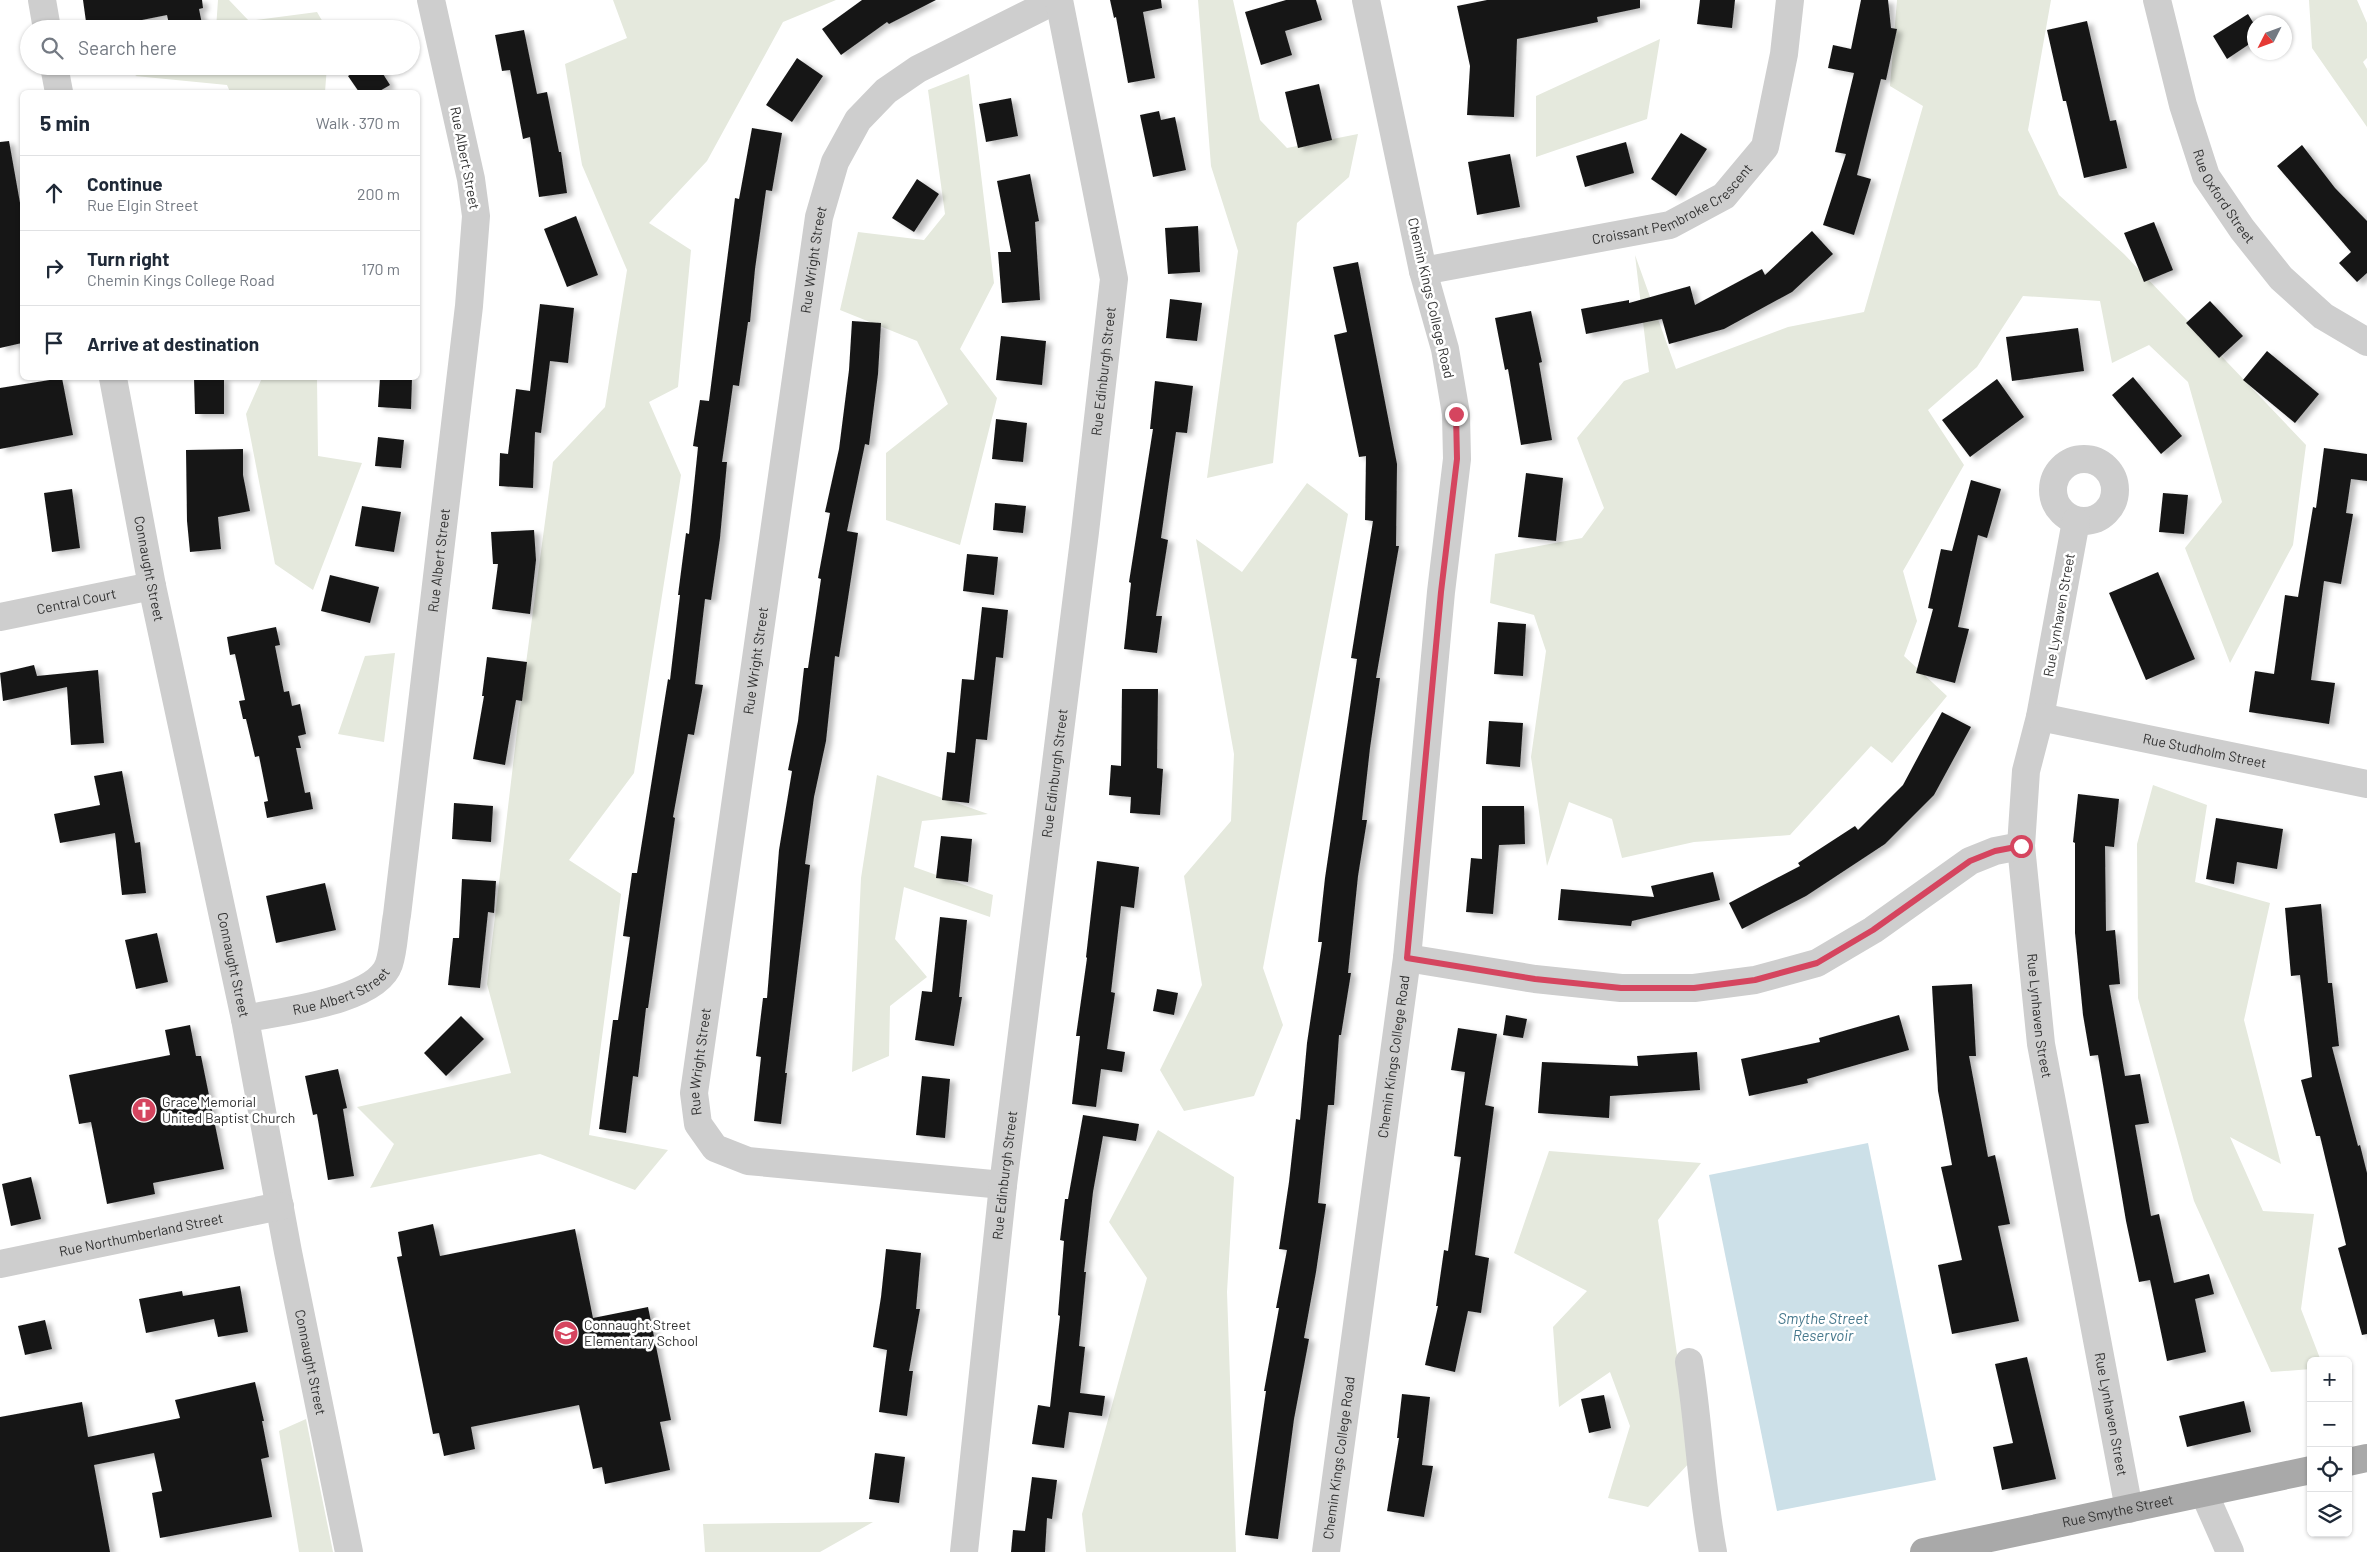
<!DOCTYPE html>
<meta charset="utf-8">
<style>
body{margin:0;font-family:Barlow,sans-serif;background:#f2f2f3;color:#1f2937}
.controls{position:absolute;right:15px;bottom:15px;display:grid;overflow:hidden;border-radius:8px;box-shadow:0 1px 4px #0004}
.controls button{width:45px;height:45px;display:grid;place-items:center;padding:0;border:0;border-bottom:1px solid #e0e1e3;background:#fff;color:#1f2937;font:25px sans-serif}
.compass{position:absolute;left:2247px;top:15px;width:45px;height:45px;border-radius:50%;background:#fff;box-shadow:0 1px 4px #0004;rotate:228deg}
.stop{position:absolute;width:15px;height:15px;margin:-11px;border:4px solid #d5455f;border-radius:50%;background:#fff}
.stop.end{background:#d5455f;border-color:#fff;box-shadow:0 1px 5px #0008}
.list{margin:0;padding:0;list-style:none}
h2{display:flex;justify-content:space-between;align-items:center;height:65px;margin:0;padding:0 20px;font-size:21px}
h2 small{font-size:16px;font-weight:400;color:#747a83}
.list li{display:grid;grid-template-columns:32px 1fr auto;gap:15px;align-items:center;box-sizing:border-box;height:75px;padding:0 20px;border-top:1px solid #e0e1e3}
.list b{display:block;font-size:19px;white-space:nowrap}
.list p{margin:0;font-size:16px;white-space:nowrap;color:#747a83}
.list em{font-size:16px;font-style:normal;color:#747a83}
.icon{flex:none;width:28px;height:28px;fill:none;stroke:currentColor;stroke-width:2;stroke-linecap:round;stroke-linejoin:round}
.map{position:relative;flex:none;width:2367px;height:1552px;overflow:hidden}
.search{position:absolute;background:#fff;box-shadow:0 1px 4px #0004;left:20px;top:20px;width:400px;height:55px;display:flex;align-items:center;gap:12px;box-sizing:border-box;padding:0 18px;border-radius:28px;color:#747a83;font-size:19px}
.panel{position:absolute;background:#fff;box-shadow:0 1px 4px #0004;left:20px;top:90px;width:400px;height:290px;border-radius:8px}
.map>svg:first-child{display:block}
.green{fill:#e5e9dd}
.water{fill:#cce0e8}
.building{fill:#181818;filter:url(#shadow)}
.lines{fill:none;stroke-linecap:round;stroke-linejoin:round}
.minor{stroke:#cecece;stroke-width:28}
.major{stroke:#a9a9a9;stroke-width:28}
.route{stroke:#d5455f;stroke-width:6}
.labels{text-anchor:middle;stroke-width:5;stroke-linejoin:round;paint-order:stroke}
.street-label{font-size:14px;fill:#313131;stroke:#fff}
.poi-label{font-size:14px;fill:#313131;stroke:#fff;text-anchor:start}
.water-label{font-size:15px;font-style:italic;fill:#46788c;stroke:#fff}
</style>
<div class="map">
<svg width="2367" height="1552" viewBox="0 0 2367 1552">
<defs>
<filter id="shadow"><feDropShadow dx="5.5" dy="3" stdDeviation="2.5" flood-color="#0004"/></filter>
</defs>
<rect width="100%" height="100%" fill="#fff"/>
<path class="green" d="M218,0H229L249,21L317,12L327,29H216Z
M613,0H836L783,22L707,161L649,223L691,250L678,387L649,402L681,475L634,773L569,860L621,894L589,1135L668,1150L635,1190L540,1154L370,1188L394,1144L357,1107L511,1073L487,984L518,723L553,462L605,407L627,270L582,165L565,64L627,38Z
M1198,0H1233L1260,120L1287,148L1358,134L1349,177L1297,223L1273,463L1207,478L1238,251L1211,166Z
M1897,0H2051L2028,130L2059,195L2124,254L2306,445L2293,545L2230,663L2185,548L2222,502L2188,382L2149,345L2112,363L2100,301L2023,296L1977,367L1928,410L1964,465L1903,571L1917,621L1904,656L1947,696L1892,763L1871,746L1790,835L1694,842L1622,858L1612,819L1569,802L1547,866L1531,757L1546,651L1534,615L1490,603L1495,554L1582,538L1604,508L1577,438L1624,381L1649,372L1635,255L1676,369L1788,327L1864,312L1923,106L1890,86Z
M2309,0H2357L2367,23V58L2363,62L2367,69V127L2312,48Z
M1660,39L1647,119L1536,157V96Z
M153,66H327L325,92H230L227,85L135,76Z
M969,74L994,283L960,349L997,398L960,545L886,520V453L948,404L917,341L840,310L858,232L924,240L945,214L928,90Z
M262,378H317L318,456L362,463L313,590L275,564L246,414Z
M1307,483L1348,514L1263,968L1283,1025L1254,1096L1184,1111L1160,1070L1202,985L1184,876L1231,821L1234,754L1196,539L1242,572Z
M395,653L384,742L338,734L365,656Z
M877,775L988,814L922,821L914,867L993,895L990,917L904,887L895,939L927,977L890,1006L889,1056L852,1072L861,878Z
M2153,785L2207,805L2195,882L2270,903L2244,1020L2281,1164L2230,1137L2263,1211L2314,1214L2301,1309L2321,1361H2311V1369L2271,1372L2194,1201L2138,998L2137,844Z
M1158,1130L1234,1177L1227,1292L1236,1552H1086L1082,1514L1147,1278L1109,1222Z
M1549,1151L1701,1163L1658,1220L1692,1460L1648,1507L1608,1498L1630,1426L1610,1372L1559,1407L1553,1327L1587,1291L1514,1253Z
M306,1419L333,1552H299L279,1431Z
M873,1522L820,1552H705L703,1524Z"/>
<path class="water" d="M1868,1143L1936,1480L1777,1511L1709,1175Z"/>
<path class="building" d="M83,0H202L203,8L199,9L203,29H170L167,15L112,26L113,29H87Z
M862,0H936L889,24L887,22L841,55L822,29Z
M1110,0H1161L1162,8L1143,12L1155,78L1128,83L1116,17L1114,18Z
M1286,0H1316L1322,20L1285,31L1292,55L1261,65L1245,12Z
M1487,0H1640V8L1597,17L1598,22L1517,39L1514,117L1467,115L1470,66L1457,6Z
M1700,0H1735L1732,28L1697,24Z
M1861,0H1888L1891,28L1897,29L1886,80L1881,79L1857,175L1871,179L1854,235L1823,225L1846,154L1835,152L1854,73L1828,68L1833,45L1851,49Z
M2248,14L2254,24V41L2227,59L2213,36Z
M2087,21L2110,121L2116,120L2127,168L2084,178L2066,101H2063L2047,30Z
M524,30L537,94L547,92L559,152H561L567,193L539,197L530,137L523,139L510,70L502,71L495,35Z
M797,58L823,76L792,122L766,105Z
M363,66H378L390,85L378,92H359L348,76Z
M1319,84L1332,140L1298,148L1285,92Z
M1011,98L1018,136L986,142L979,104Z
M1159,111L1161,120L1175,117L1186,170L1153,177L1140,115Z
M752,128L782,133L772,191L766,190L755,269L750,322H748L739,386L733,385L722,462H727L720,538L711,600L705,599L695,684L703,685L694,735L688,734L673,817L675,818L648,1008H646L638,1077L633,1076L626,1133L599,1129L613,1020H618L630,937L623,936L632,873H637L668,679L670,680L680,595H678L686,533L689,534L698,447L693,446L700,400L709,401L735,198L739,199Z
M1681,133L1707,149L1676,196L1651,179Z
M9,141L22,214V343L0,348V142Z
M1626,142L1634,173L1585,187L1576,156Z
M2302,145L2335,188L2367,221V273L2357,282L2339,263L2351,252L2277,166Z
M1510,154L1520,207L1477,215L1468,162Z
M1030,174L1039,221L1035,222L1040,300L1002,303L998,252H1011L997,181Z
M917,179L939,194L914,232L892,218Z
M576,216L598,275L567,287L544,229Z
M2154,222L2173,270L2144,282L2124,233Z
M1198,226L1200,272L1168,274L1165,228Z
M1812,231L1833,254L1792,292L1724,329L1669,344L1662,319L1586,334L1581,309L1629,300V303L1690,286L1695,305L1762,269L1765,275Z
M1358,262L1397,464L1396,546H1399L1376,678H1380L1370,748L1362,820H1367L1358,876L1348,973H1351L1341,1035H1339L1334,1105H1328L1318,1203L1326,1204L1316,1272L1304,1338L1309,1339L1294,1419L1278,1539L1245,1535L1266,1391H1264L1279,1308H1276L1287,1250L1279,1249L1289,1182L1296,1119L1300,1120L1307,1043L1322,942H1318L1325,878L1357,659L1351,658L1373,521L1365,520L1366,456L1359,457L1334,335L1347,332L1333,267Z
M1170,299L1202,303L1197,341L1166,338Z
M2210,301L2243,336L2219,358L2186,323Z
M540,304L574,308L568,363L550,361L541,433L535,432L533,488L499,486L500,453L508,454L516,389L530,391Z
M1531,311L1542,362L1539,363L1552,440L1521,445L1508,369L1505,370L1495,318Z
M852,321L881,323L878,374L869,445L865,444L847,531L858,533L839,657L835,656L826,741L814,797L805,864L810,865L785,1073H787L781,1124L754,1121L761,1057L756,1056L763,998H767L779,850L792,771L788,770L798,721L804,668H808L821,579L818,578L830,513L825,512L839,449L849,370Z
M2078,328L2084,371L2012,381L2006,337Z
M1001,336L1046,341L1042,385L996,380Z
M2267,351L2319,394L2295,423L2243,380Z
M2133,377L2182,436L2161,454L2112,395Z
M62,378L73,435L0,449V388Z
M194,378H224V414H195Z
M380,378H412L411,409L378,407Z
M1997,379L2024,417L1970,457L1942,420Z
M1155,381L1193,386L1187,433L1176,432L1161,538L1168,540L1156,616H1162L1157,653L1124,649L1131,583L1129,582L1153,429H1150Z
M996,419L1027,423L1023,462L992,459Z
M378,437L404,440L401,468L375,466Z
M2324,448L2367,454V481L2351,479L2346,513L2353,514L2341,584L2324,581L2311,680L2335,683L2329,724L2249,712L2255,671L2274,674L2285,595L2298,597L2313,507L2316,508Z
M243,449V475L250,511L218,517L221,549L190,552L187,521L186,450Z
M1526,473L1563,478L1556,541L1518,537Z
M1971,480L2001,489L1987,538L1978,535L1958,627L1969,629L1955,683L1916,673L1933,609L1928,608L1941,549L1952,551Z
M72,489L80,548L52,552L44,493Z
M2163,493L2188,495L2184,534L2159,532Z
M995,503L1026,506L1023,533L993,530Z
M362,506L401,512L394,552L355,546Z
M534,530L536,560L530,614L492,609L498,564H493L491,532Z
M967,554L998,557L994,595L963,591Z
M2158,572L2195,659L2146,680L2109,593Z
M330,575L379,587L370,623L321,611Z
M982,607L1008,610L1003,658L996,657L987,740L976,739L969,803L942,800L947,752L955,753L962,679L974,680Z
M1498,622L1526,624L1523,676L1494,674Z
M276,627L280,645L275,646L284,692L289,691L292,706L300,704L306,734L298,736L301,748H296L305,793L310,792L313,809L267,818L264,802L268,801L259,756L255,757L246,719H243L239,701L245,700L235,654L230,655L227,637Z
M487,657L527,662L522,701L516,700L505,765L473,759L484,696H482Z
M34,665L37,676L98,670L104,743L71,745L67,687L3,701L0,673Z
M1122,689H1158L1157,768L1163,769L1160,815L1130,813L1131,797L1109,795L1111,765L1121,766Z
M1942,712L1971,727L1934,795L1885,844L1806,896L1742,929L1729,903L1800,866L1798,863L1855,826L1858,830L1903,785Z
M1489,721L1523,723L1520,767L1486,764Z
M122,771L135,843L140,842L146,893L122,895L115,833L60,843L54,814L100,805L94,776Z
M2078,794L2119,799L2114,847L2105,846L2106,931L2115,930L2120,984L2109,985L2125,1076L2140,1074L2149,1123L2135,1125L2151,1216L2159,1214L2174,1283L2209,1274L2214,1294L2195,1299L2206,1352L2167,1361L2150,1280L2139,1282L2126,1221L2098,1055L2090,1056L2083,1015L2075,933V843L2073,842Z
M454,803L493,806L491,842L452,839Z
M1482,806H1524L1525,844L1499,845L1493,914L1466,912L1471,858L1482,859Z
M2216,818L2283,829L2277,869L2237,862L2234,884L2206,879Z
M941,836L972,839L968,882L936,878Z
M1097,861L1139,867L1134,908L1121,906L1111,992L1115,993L1107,1049L1125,1052L1122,1072L1101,1069L1096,1107L1072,1104L1080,1036H1076L1087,958L1086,957Z
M1713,872L1720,900L1632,921L1631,926L1558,920L1561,889L1654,897L1651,886Z
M462,879L496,881L494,913L488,912L480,988L448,985L453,938H459Z
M325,883L336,930L276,943L266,896Z
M2321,904L2328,983H2332L2339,1046L2332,1047L2358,1146L2360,1145L2367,1173V1334L2362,1335L2338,1248L2346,1245L2320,1136H2316L2301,1080L2312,1077L2300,975L2291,976L2285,908Z
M940,917L967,920L959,997H962L954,1046L915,1040L922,991L932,992Z
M157,933L168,982L136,989L125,940Z
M1972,984L1976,1056H1969L1988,1157L1995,1155L2010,1224L1998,1226L2019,1321L1952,1334L1938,1265L1962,1260L1941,1167L1952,1165L1938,1091L1932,986Z
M1157,989L1178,993L1174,1015L1153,1011Z
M1506,1015L1527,1019L1523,1038L1503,1035Z
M1899,1015L1909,1050L1807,1079L1808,1083L1749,1096L1741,1059L1820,1042L1819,1038Z
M461,1016L484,1039L446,1076L424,1053Z
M190,1025L196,1056H201L224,1169L153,1183L155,1194L107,1204L91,1122L79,1124L69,1075L170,1055L165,1030Z
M1458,1028L1497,1034L1485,1105L1494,1107L1475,1255L1489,1258L1481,1313L1468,1311L1455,1372L1425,1365L1438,1306H1436L1444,1250L1448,1251L1461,1157L1454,1156L1465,1072L1451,1070Z
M1697,1052L1700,1090L1610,1096L1609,1118L1538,1113L1542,1062L1638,1066L1637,1056Z
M338,1069L347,1108L343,1109L354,1176L328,1180L317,1114L313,1115L305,1076Z
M922,1076L950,1079L945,1138L916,1135Z
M1083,1115L1139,1124L1136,1141L1103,1136L1093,1192L1084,1272H1086L1079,1346L1085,1347L1080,1393L1105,1396L1102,1416L1069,1412L1064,1448L1032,1444L1038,1405L1050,1407L1060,1316L1058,1315L1064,1241L1060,1240L1065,1199H1068Z
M31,1177L41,1219L11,1226L2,1184Z
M433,1224L440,1256L575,1229L593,1318L648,1307L671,1420L660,1422L670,1470L605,1484L602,1467L593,1469L579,1405L471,1427L475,1449L444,1456L439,1433L433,1434L397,1257L402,1256L398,1232Z
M886,1249L921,1253L916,1309H920L909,1371H913L907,1416L879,1412L887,1350L873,1347L881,1297Z
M240,1286L248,1332L218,1337L214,1319L146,1333L139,1299L182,1291L183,1296Z
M45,1320L52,1349L25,1355L18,1326Z
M2027,1357L2056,1479L2002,1490L1993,1447L2013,1443L1995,1364Z
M255,1382L264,1421H262L269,1457L261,1459L272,1517L160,1538L152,1493L162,1491L154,1453L94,1465L110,1552H0V1417L82,1402L88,1437L180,1418L175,1400Z
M1402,1394L1430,1397L1422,1465L1433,1466L1424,1517L1387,1511L1399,1438H1397Z
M1604,1395L1611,1428L1589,1433L1581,1399Z
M2244,1401L2251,1432L2187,1447L2179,1416Z
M875,1453L905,1457L899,1503L869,1499Z
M1032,1477L1057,1480L1052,1519L1047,1518L1045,1552H1011L1013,1530L1025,1531Z"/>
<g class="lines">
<g class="minor">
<path d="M42,0L47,29"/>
<path id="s1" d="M2157,0L2183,105L2206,176L2242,229L2281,278L2323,316L2367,342"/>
<path d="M54,66L59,92"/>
<path id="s2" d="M1423,271L1670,225L1724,196L1765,147L1784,54L1790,0"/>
<path id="s3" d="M113,378L152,586L245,1019L288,1252L349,1552"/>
<circle cx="2084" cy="490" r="31"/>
<path id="s4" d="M2076,521L2040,717L2026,771L2021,846L2041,1044L2129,1509"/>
<path id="s5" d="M0,617L152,586"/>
<path id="s6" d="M2040,717L2367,784"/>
<path d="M1407,958L1535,979L1621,988H1694L1755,980L1817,963L1873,930L1970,861L1995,851L2021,846"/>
<path id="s7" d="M245,1019C280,1011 376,1002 389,964C394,949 394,930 397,915L469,306L476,216L471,179L431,0"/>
<path id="s8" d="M1003,1185L748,1161L715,1148L698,1124L694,1093L819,217L835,162L858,120L886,91L918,69L1056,0"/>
<path id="s9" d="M0,1264L280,1206"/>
<path d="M1689,1362C1699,1425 1701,1489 1713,1552"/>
<path d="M2204,1493L2230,1552"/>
<path id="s10" d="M964,1552L1003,1185L1085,532L1114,279L1059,0"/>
<path id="s11" d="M1326,1552L1407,958L1441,592L1457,459L1456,414L1445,349L1423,271L1366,0"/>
</g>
<g class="major">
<path d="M2348,1462L2367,1458"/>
<path id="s12" d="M1924,1552L2311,1470"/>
</g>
</g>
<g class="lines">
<path class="route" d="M1456,414L1457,459L1441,592L1407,958L1535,979L1621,988H1694L1755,980L1817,963L1873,930L1970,861L1995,851L2021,846"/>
</g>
<defs>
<symbol id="church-disc" viewBox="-11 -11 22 22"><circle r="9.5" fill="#d5455f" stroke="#fff"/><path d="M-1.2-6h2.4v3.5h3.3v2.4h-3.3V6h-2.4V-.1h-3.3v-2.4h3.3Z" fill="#fff"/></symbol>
<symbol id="school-disc" viewBox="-11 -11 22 22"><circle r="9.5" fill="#d5455f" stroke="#fff"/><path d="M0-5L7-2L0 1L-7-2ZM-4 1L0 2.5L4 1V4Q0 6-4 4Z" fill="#fff"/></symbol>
</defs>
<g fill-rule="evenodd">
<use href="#church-disc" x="130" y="1096" width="28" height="28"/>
<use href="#school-disc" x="552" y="1319" width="28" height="28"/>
</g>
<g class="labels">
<g class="street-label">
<text transform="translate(465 158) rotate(79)" y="5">Rue Albert Street</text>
<text dy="5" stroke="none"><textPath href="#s1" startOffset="209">Rue Oxford Street</textPath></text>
<text dy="5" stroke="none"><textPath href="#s2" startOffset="262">Croissant Pembroke Crescent</textPath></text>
<text dy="5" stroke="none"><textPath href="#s8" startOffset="1194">Rue Wright Street</textPath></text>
<text transform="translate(1431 298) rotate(77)" y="5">Chemin Kings College Road</text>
<text dy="5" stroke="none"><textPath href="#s10" startOffset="1189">Rue Edinburgh Street</textPath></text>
<text dy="5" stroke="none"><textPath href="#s7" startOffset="566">Rue Albert Street</textPath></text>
<text dy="5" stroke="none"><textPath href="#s3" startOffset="194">Connaught Street</textPath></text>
<text dy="5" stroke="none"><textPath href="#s5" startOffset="78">Central Court</textPath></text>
<text transform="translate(2059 615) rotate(-80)" y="5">Rue Lynhaven Street</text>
<text dy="5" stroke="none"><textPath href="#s8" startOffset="789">Rue Wright Street</textPath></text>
<text dy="5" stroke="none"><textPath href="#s6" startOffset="168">Rue Studholm Street</textPath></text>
<text dy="5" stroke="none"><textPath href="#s10" startOffset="784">Rue Edinburgh Street</textPath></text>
<text dy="5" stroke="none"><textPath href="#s3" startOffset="599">Connaught Street</textPath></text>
<text dy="5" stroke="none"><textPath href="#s7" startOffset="101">Rue Albert Street</textPath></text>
<text dy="5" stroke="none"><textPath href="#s4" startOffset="501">Rue Lynhaven Street</textPath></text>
<text dy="5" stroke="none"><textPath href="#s11" startOffset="500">Chemin Kings College Road</textPath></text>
<text dy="5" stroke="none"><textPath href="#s8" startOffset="384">Rue Wright Street</textPath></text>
<text dy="5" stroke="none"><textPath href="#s10" startOffset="379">Rue Edinburgh Street</textPath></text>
<text dy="5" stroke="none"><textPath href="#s9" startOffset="144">Rue Northumberland Street</textPath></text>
<text dy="5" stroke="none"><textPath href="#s3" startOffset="1004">Connaught Street</textPath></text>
<text dy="5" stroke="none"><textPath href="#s4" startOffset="906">Rue Lynhaven Street</textPath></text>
<text dy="5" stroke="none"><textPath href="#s11" startOffset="95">Chemin Kings College Road</textPath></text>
<text dy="5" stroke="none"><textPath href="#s12" startOffset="198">Rue Smythe Street</textPath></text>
</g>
<g class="poi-label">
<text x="162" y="1107">Grace Memorial<tspan x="162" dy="16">United Baptist Church</tspan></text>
<text x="584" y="1330">Connaught Street<tspan x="584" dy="16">Elementary School</tspan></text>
</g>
<g class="water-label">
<text x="1823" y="1324">Smythe Street<tspan x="1823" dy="17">Reservoir</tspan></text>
</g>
</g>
</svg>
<div class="controls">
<button>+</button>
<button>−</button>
<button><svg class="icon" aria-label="locate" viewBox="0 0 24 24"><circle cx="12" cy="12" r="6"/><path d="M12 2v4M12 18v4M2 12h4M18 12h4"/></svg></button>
<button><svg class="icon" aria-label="layers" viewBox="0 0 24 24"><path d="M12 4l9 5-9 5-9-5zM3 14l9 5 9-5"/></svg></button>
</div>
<svg class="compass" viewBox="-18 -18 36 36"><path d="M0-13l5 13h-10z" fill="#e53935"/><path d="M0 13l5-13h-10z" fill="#747a83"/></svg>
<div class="stop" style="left:2021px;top:846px"></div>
<div class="stop end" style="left:1456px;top:414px"></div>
<div class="search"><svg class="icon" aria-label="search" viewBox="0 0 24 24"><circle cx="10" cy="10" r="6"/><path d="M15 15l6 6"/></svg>Search here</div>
<section class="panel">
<h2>5 min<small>Walk · 370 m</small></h2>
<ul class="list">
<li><svg class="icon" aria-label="ahead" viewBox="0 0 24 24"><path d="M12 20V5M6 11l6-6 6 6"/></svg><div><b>Continue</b><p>Rue Elgin Street</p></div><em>200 m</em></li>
<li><svg class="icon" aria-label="right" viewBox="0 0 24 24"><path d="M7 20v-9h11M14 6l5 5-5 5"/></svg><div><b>Turn right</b><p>Chemin Kings College Road</p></div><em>170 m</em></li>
<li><svg class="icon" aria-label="arrive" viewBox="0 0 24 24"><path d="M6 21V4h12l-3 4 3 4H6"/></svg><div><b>Arrive at destination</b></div></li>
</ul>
</section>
</div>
